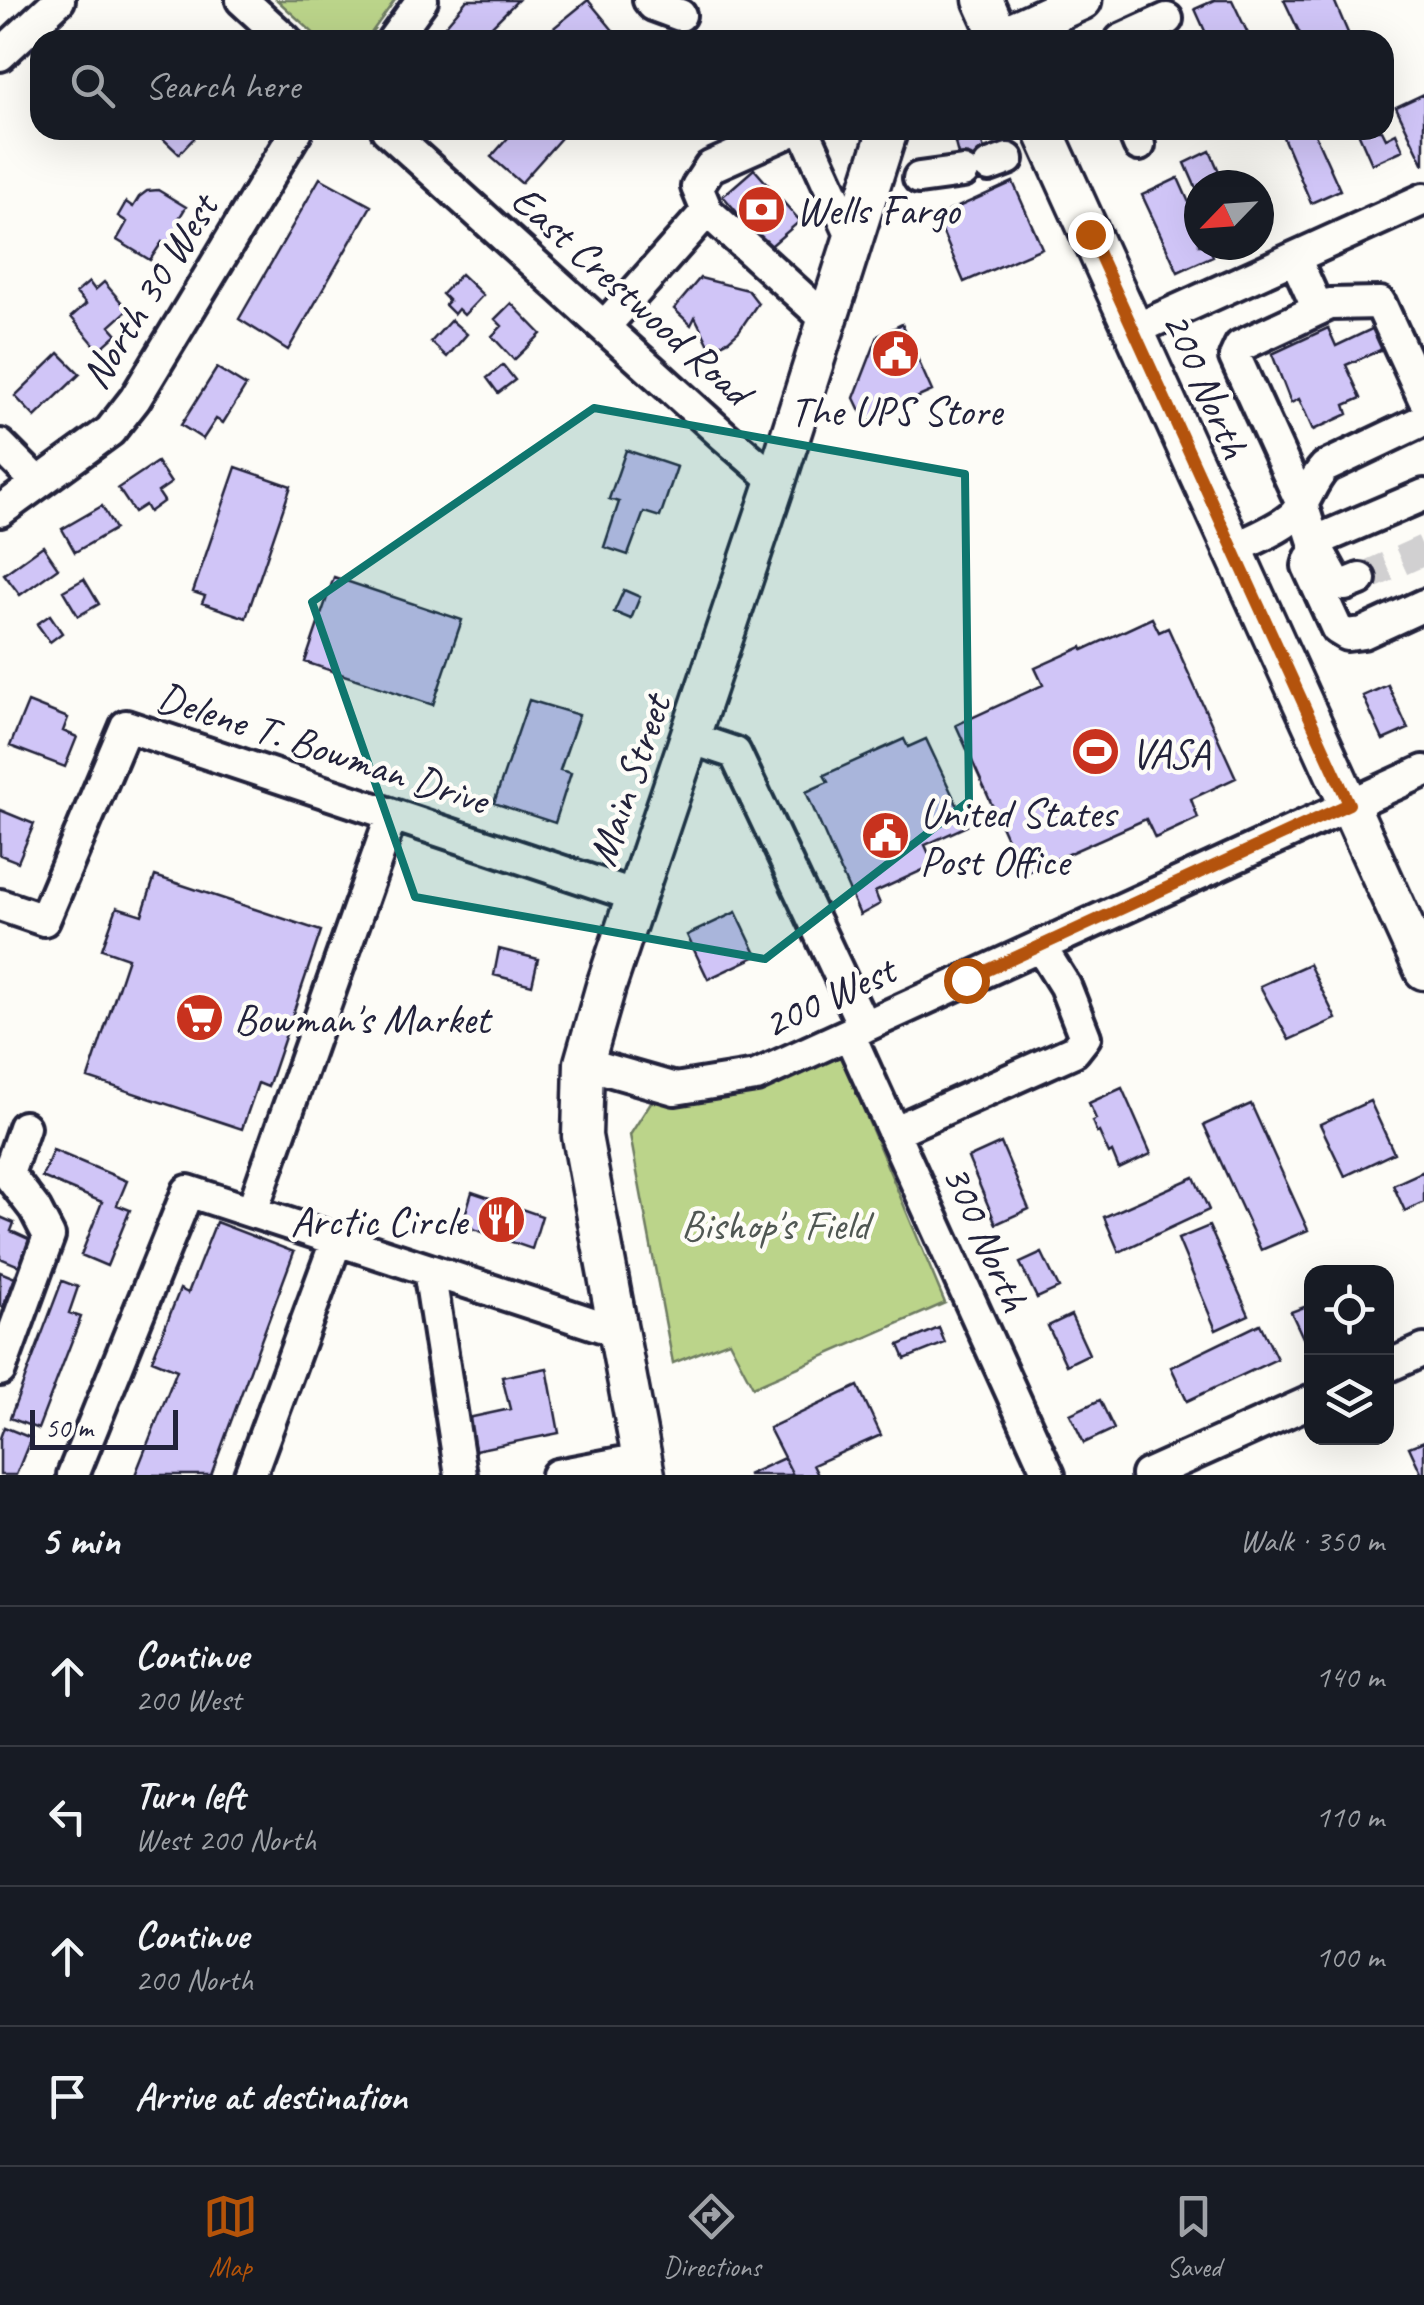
<!DOCTYPE html>
<meta charset="utf-8">
<style>
body{margin:0;font-family:Caveat,sans-serif;background:#242831;color:#f1f3f6}
.controls{position:absolute;right:30px;bottom:30px;display:grid;overflow:hidden;border-radius:20px;box-shadow:0 10px 40px #0002}
.controls button{width:90px;height:90px;display:grid;place-items:center;padding:0;border:0;border-bottom:2px solid #363941;background:#171b24;color:#f1f3f6;font:50px sans-serif}
.compass{position:absolute;left:1184px;top:170px;width:90px;height:90px;border-radius:50%;background:#171b24;box-shadow:0 10px 40px #0002;rotate:245deg}
.scale{position:absolute;left:30px;bottom:25px;width:148px;box-sizing:border-box;padding-left:10px;border:5px solid #22223b;border-top:0;font-size:28px;line-height:35px;white-space:nowrap;color:#22223b;-webkit-text-stroke:8px #fdfcf7;paint-order:stroke}
.stop{position:absolute;width:30px;height:30px;margin:-22px;border:8px solid #b45309;border-radius:50%;background:#fff}
.stop.end{background:#b45309;border-color:#fff;box-shadow:0 2px 10px #0008}
.list{margin:0;padding:0;list-style:none}
h2{display:flex;justify-content:space-between;align-items:center;height:130px;margin:0;padding:0 40px;font-size:42px}
h2 small{font-size:32px;font-weight:400;color:#9ea1a6}
.list li{display:grid;grid-template-columns:65px 1fr auto;gap:30px;align-items:center;box-sizing:border-box;height:140px;padding:0 40px;border-top:2px solid #363941}
.list b{display:block;font-size:38px;white-space:nowrap}
.list p{margin:0;font-size:32px;white-space:nowrap;color:#9ea1a6}
.list em{font-size:32px;font-style:normal;color:#9ea1a6}
.icon{flex:none;width:55px;height:55px;fill:none;stroke:currentColor;stroke-width:2;stroke-linecap:round;stroke-linejoin:round}
.map{position:relative;flex:none;width:1424px;height:1475px;overflow:hidden}
.search{position:absolute;background:#171b24;box-shadow:0 10px 40px #0002;left:30px;right:30px;top:30px;height:110px;display:flex;align-items:center;gap:25px;box-sizing:border-box;padding:0 35px;border-radius:30px;color:#9ea1a6;font-size:38px}
.sheet{height:690px;background:#171b24}
nav{display:flex;justify-content:space-around;align-items:center;box-sizing:border-box;height:140px;border-top:2px solid #363941;background:#171b24;font-size:28px;color:#9ea1a6}
nav a{display:grid;justify-items:center;gap:5px}
nav .on{color:#b45309}
.map>svg:first-child{display:block}
.green{fill:#bbd48a;stroke:#6e7b62;stroke-width:2.5}
.building{fill:#d0c5f7;stroke:#22223b;stroke-width:2.5}
.lines{fill:none;stroke-linecap:round;stroke-linejoin:round}
.minor-tunnel{stroke:#d1d0d1;stroke-width:30;stroke-dasharray:30 15;stroke-linecap:butt}
.minor-casing{stroke:#22223b;stroke-width:38}
.major-casing{stroke:#22223b;stroke-width:45}
.minor{stroke:#fdfcf7;stroke-width:30}
.major{stroke:#fdfcf7;stroke-width:38}
.route{stroke:#b45309;stroke-width:12}
.marked{fill:#0f766e;fill-opacity:0.2;stroke:#0f766e;stroke-width:8;stroke-linejoin:round}
.labels{text-anchor:middle;stroke-width:9;stroke-linejoin:round;paint-order:stroke}
.poi-label{font-size:42px;fill:#22223b;stroke:#fdfcf7;text-anchor:start}
.street-label{font-size:42px;fill:#22223b;stroke:#fdfcf7}
.park-label{font-size:42px;fill:#505753;stroke:#fdfcf7}
</style>
<div class="map">
<svg width="1424" height="1475" viewBox="0 0 1424 1475">
<rect width="100%" height="100%" fill="#fdfcf7"/>
<filter id="ink" filterUnits="userSpaceOnUse"><feTurbulence type="fractalNoise" baseFrequency=".01" numOctaves="2"/><feDisplacementMap in="SourceGraphic" scale="20" xChannelSelector="R" yChannelSelector="G"/><feConvolveMatrix kernelMatrix="1 2 1 2 8 2 1 2 1" color-interpolation-filters="sRGB"/></filter>
<g filter="url(#ink)">
<path class="green" d="M277,0H395L366,40H321Z
M841,1056L945,1303L753,1387L729,1341L673,1363L630,1135L651,1102L709,1101L759,1092Z"/>
<path class="building" d="M467,0H518L478,40H433Z
M588,0L621,40L540,39Z
M1215,0H1232L1251,40H1209L1195,9Z
M1284,0H1334L1351,40H1303Z
M1424,94V165L1396,107Z
M162,130H185L194,138L179,154L158,134Z
M515,130H568L521,183L491,157Z
M1280,130H1313L1340,190L1311,203Z
M1357,130H1382L1386,138L1396,133L1403,150L1372,164Z
M980,136L991,174L965,181L955,143Z
M1210,151L1225,185H1199V195L1185,163Z
M754,169L800,221L751,263L736,246L753,231L723,196Z
M320,178L371,206L288,350L239,319Z
M1178,178L1199,225V245H1208L1213,256L1178,272L1142,195Z
M1013,182L1042,248L964,282L936,217Z
M158,190L186,207L178,220L185,224L170,247L162,242L150,260L117,240L127,222L118,216L126,202L133,207L139,197L147,191Z
M461,274L483,295L464,315L458,309L454,314L445,305L449,301L442,294Z
M700,278L748,290L758,303L739,331L729,340L711,349L695,317L691,325L674,309Z
M89,282L95,290L104,282L128,310L110,326L117,334L99,350L71,317L86,304L76,293Z
M511,303L541,334L514,360L492,336L502,326L495,319Z
M451,320L467,334L447,357L431,342Z
M902,324L932,391L865,421L854,398L878,336Z
M1376,327L1385,348L1346,365L1361,398L1345,405L1348,414L1313,430L1299,399L1291,403L1272,354L1328,328L1336,346Z
M59,353L80,374L35,417L15,396Z
M503,365L515,380L498,393L487,378Z
M217,368L246,386L223,423L216,419L203,439L181,425Z
M626,450L677,467L660,517L644,512L628,555L604,547L619,502L609,499Z
M157,462L171,483L158,492L164,501L149,512L145,505L134,512L118,488Z
M236,467L291,486L246,618L202,603L205,596L193,592Z
M102,506L115,529L75,552L62,529Z
M43,546L58,568L20,595L4,574Z
M334,577L462,620L433,705L305,662Z
M84,579L99,604L78,616L63,591Z
M624,590L640,597L631,619L614,612Z
M50,615L62,633L50,642L37,624Z
M1152,618L1159,632L1168,628L1236,778L1191,799L1198,818L1155,838L1146,819L1023,874L956,725L1043,685L1035,668L1082,647L1083,650Z
M1388,685L1408,729L1383,740L1363,696Z
M529,700L579,715L560,770L571,773L555,823L494,803Z
M28,702L68,718L63,731L77,737L65,767L10,746Z
M904,739L908,747L926,739L967,826L925,845L934,865L875,892L880,904L860,915L806,792L828,782L824,775Z
M0,810L34,824L18,862L0,855Z
M155,876L321,931L268,1087L258,1083L242,1129L88,1078L128,958L102,949L117,907L142,915Z
M736,912L757,956L708,979L687,935Z
M499,949L538,959L532,985L494,975Z
M1309,964L1336,1019L1289,1040L1260,986Z
M1122,1088L1151,1154L1119,1169L1112,1152L1109,1154L1099,1132L1097,1133L1092,1121L1096,1119L1089,1103Z
M1370,1101L1394,1153L1345,1176L1320,1124Z
M1251,1104L1308,1230L1261,1250L1204,1125Z
M1001,1143L1029,1209L996,1224L968,1158Z
M53,1150L127,1181L117,1205L130,1210L107,1266L81,1255L102,1202L42,1177Z
M1424,1171V1202L1405,1211L1393,1185Z
M1194,1177L1209,1210L1119,1252L1104,1217Z
M472,1192L542,1216L532,1249L462,1225Z
M0,1217L14,1223L11,1231L31,1240L19,1266L0,1258Z
M216,1222L294,1252L211,1475H135L177,1370L152,1360L180,1289L188,1293Z
M1209,1226L1249,1315L1216,1330L1178,1239Z
M1042,1253L1059,1288L1037,1298L1020,1263Z
M0,1272L15,1278L3,1307L0,1306Z
M62,1281L78,1287L69,1313L81,1317L38,1429L10,1418Z
M1312,1304V1357L1291,1312Z
M1071,1315L1089,1354L1066,1365L1048,1326Z
M1260,1324L1277,1359L1187,1401L1171,1367Z
M939,1328L945,1343L905,1359L899,1345Z
M547,1368L559,1433L475,1450L468,1418L510,1409L502,1377Z
M858,1386L881,1435L813,1465L818,1475H793L769,1428Z
M1100,1400L1114,1429L1084,1443L1070,1414Z
M4,1427L31,1438L16,1475H0V1438Z
M1424,1441V1475H1422L1409,1447Z
M784,1458L793,1475H747Z"/>
<g class="lines">
<path class="minor-tunnel" d="M1360,579L1424,550"/>
<defs>
<path id="minor" d="M242,0L286,40
M649,0L653,5L680,15
M393,40L422,0
M1121,40L1167,19
M0,55L59,0
M387,130L724,436L776,481
M804,130L853,238
M1133,130L1139,145
M989,166L1008,159
M919,178L963,172
M707,211L826,319
M1295,258L1318,309
M604,327L707,211L697,187L710,167L793,130
M1134,330L1424,199
M0,445L38,483
M0,511L110,431L135,399L297,130
M1314,542L1424,495
M1233,550C1250,540 1283,528 1295,514C1308,499 1310,483 1325,467L1424,420
M1310,559L1308,566L1337,629L1347,635L1363,633L1424,605
M1360,579L1345,585L1335,580L1314,542L1302,504L1235,357L1240,346L1330,304L1380,303L1424,399
M690,738L735,753L864,1027
M0,905L44,920L126,726L636,896
M849,1034L1049,1475
M584,1063L675,1089L756,1076L1424,771
M893,1132L1074,1051L1085,1037L1065,986L1040,946
M252,1211L392,815
M429,1270L461,1475
M1386,1367L1424,1350
M0,1370L49,1236L35,1209L8,1174L24,1127
M73,1475L188,1191L619,1332
M250,1475L337,1239
M557,1475L642,1459
M1147,1475L1312,1401"/>
<path id="major" d="M983,0L1001,40
M994,40L1082,0
M1043,130L1424,970
M645,1475L582,1136L584,1063L606,986L776,481L888,130"/>
</defs>
<use href="#minor" class="minor-casing"/>
<use href="#major" class="major-casing"/>
<use href="#minor" class="minor"/>
<use href="#major" class="major"/>
</g>
</g>
<g class="lines" filter="url(#ink)">
<path class="route" d="M966,980L1349,804L1090,234"/>
</g>
<path class="marked" d="M594,408L965,474L969,801L765,959L415,897L312,602Z"/>
<defs>
<symbol id="bank-disc" viewBox="-11 -11 22 22"><circle r="9.5" fill="#c8321e" stroke="#fdfcf7"/><path d="M-6-4H6V4H-6ZM0-2.3a2.3 2.3 0 1 0 0 4.6a2.3 2.3 0 1 0 0-4.6Z" fill="#fff"/></symbol>
<symbol id="civic-disc" viewBox="-11 -11 22 22"><circle r="9.5" fill="#c8321e" stroke="#fdfcf7"/><path d="M-.6-6.5H3V-4.5H.6V-3L4-1V1h2V6H-6V1h2V-1L-.6-3ZM-1.2 2.5V6h2.4V2.5Z" fill="#fff"/></symbol>
<symbol id="stadium-disc" viewBox="-11 -11 22 22"><circle r="9.5" fill="#c8321e" stroke="#fdfcf7"/><path d="M0-5a6.5 5 0 1 0 0 10a6.5 5 0 1 0 0-10ZM-3.5-1.8h7v3.6h-7Z" fill="#fff"/></symbol>
<symbol id="supermarket-disc" viewBox="-11 -11 22 22"><circle r="9.5" fill="#c8321e" stroke="#fdfcf7"/><path d="M-6-5.5h2.5l.6 2H6L4.5 2H-2.5L-4.4-4H-6ZM-1.5 3.2a1.3 1.3 0 1 0 .1 0ZM3 3.2a1.3 1.3 0 1 0 .1 0Z" fill="#fff"/></symbol>
<symbol id="restaurant-disc" viewBox="-11 -11 22 22"><circle r="9.5" fill="#c8321e" stroke="#fdfcf7"/><path d="M-5-6h1v4h1v-4h1v4h1v-4h1v5L-1.5 .5V6h-2V.5L-5-1ZM5-6V6H3V1.5H1.5Q1.5-4 5-6Z" fill="#fff"/></symbol>
</defs>
<g fill-rule="evenodd">
<use href="#bank-disc" x="734" y="182" width="55" height="55"/>
<use href="#civic-disc" x="868" y="326" width="55" height="55"/>
<use href="#stadium-disc" x="1068" y="724" width="55" height="55"/>
<use href="#civic-disc" x="858" y="808" width="55" height="55"/>
<use href="#supermarket-disc" x="172" y="990" width="55" height="55"/>
<use href="#restaurant-disc" x="474" y="1192" width="55" height="55"/>
</g>
<g class="labels">
<g class="poi-label">
<text x="796" y="224">Wells Fargo</text>
<text x="896" y="425" text-anchor="middle">The UPS Store</text>
<text x="1131" y="767">VASA</text>
<text x="920" y="827">United States<tspan x="920" dy="48">Post Office</tspan></text>
<text x="234" y="1033">Bowman's Market</text>
<text x="467" y="1235" text-anchor="end">Arctic Circle</text>
</g>
<g class="street-label">
<text transform="translate(148 291) rotate(-58)" y="15">North 30 West</text>
<text transform="translate(632 294) rotate(42)" y="15">East Crestwood Road</text>
<text transform="translate(1207 384) rotate(66)" y="15">200 North</text>
<text transform="translate(323 747) rotate(18)" y="15">Delene T. Bowman Drive</text>
<text transform="translate(628 780) rotate(-71)" y="15">Main Street</text>
<text transform="translate(828 996) rotate(-25)" y="15">200 West</text>
<text transform="translate(987 1237) rotate(66)" y="15">300 North</text>
</g>
<g class="park-label">
<text x="775" y="1239">Bishop's Field</text>
</g>
</g>
</svg>
<div class="controls">
<button><svg class="icon" aria-label="locate" viewBox="0 0 24 24"><circle cx="12" cy="12" r="6"/><path d="M12 2v4M12 18v4M2 12h4M18 12h4"/></svg></button>
<button><svg class="icon" aria-label="layers" viewBox="0 0 24 24"><path d="M12 4l9 5-9 5-9-5zM3 14l9 5 9-5"/></svg></button>
</div>
<svg class="compass" viewBox="-18 -18 36 36"><path d="M0-13l5 13h-10z" fill="#e53935"/><path d="M0 13l5-13h-10z" fill="#9ea1a6"/></svg>
<div class="scale">50 m</div>
<div class="stop" style="left:966px;top:980px"></div>
<div class="stop end" style="left:1090px;top:234px"></div>
<div class="search"><svg class="icon" aria-label="search" viewBox="0 0 24 24"><circle cx="10" cy="10" r="6"/><path d="M15 15l6 6"/></svg>Search here</div>
</div>
<section class="sheet">
<h2>5 min<small>Walk · 350 m</small></h2>
<ul class="list">
<li><svg class="icon" aria-label="ahead" viewBox="0 0 24 24"><path d="M12 20V5M6 11l6-6 6 6"/></svg><div><b>Continue</b><p>200 West</p></div><em>140 m</em></li>
<li><svg class="icon" aria-label="left" viewBox="0 0 24 24"><path d="M17 20v-9H6M10 6l-5 5 5 5"/></svg><div><b>Turn left</b><p>West 200 North</p></div><em>110 m</em></li>
<li><svg class="icon" aria-label="ahead" viewBox="0 0 24 24"><path d="M12 20V5M6 11l6-6 6 6"/></svg><div><b>Continue</b><p>200 North</p></div><em>100 m</em></li>
<li><svg class="icon" aria-label="arrive" viewBox="0 0 24 24"><path d="M6 21V4h12l-3 4 3 4H6"/></svg><div><b>Arrive at destination</b></div></li>
</ul>
</section>
<nav>
<a class="on"><svg class="icon" aria-label="map" viewBox="0 0 24 24"><path d="M3 6l6-2 6 2 6-2v14l-6 2-6-2-6 2zM9 4v14M15 6v14"/></svg>Map</a>
<a><svg class="icon" aria-label="directions" viewBox="0 0 24 24"><path d="M12 3l9 9-9 9-9-9zM9 14v-3h6M13 9l2 2-2 2"/></svg>Directions</a>
<a><svg class="icon" aria-label="saved" viewBox="0 0 24 24"><path d="M7 4h10v16l-5-4-5 4z"/></svg>Saved</a>
</nav>
